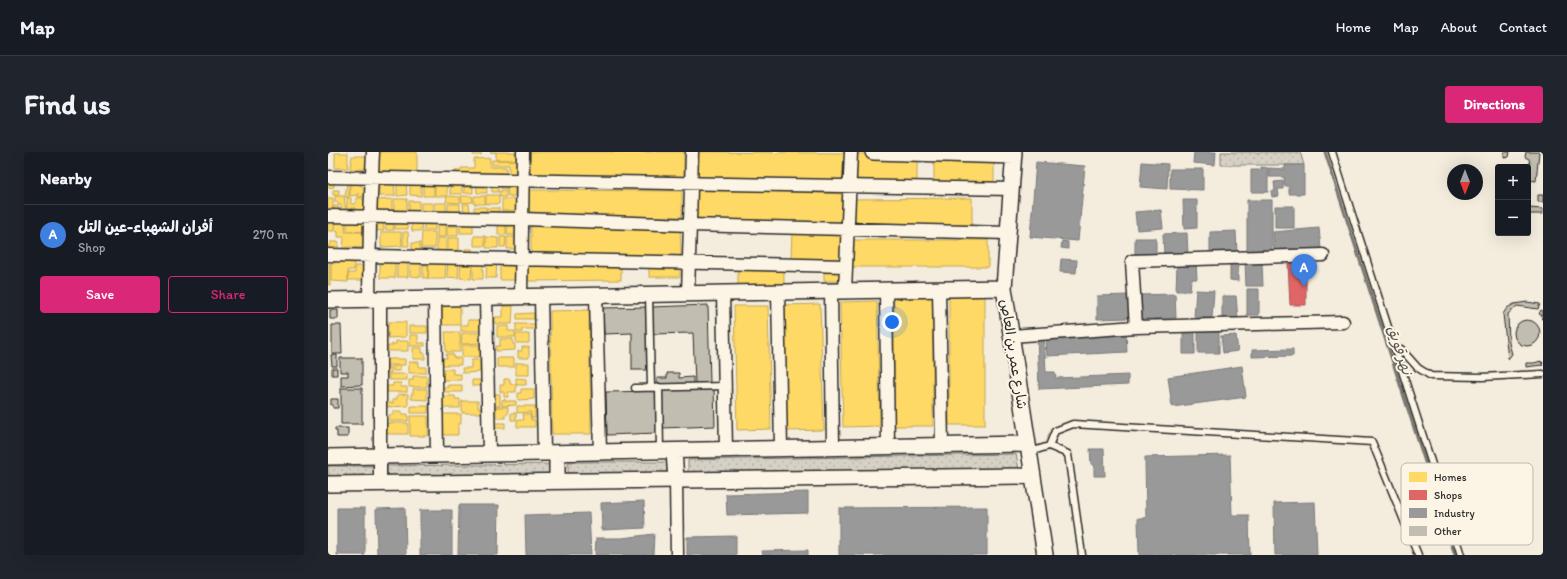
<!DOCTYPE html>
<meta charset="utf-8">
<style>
body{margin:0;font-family:Itim,"Playpen Sans Arabic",sans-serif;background:#20242c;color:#f1f3f6}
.controls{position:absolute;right:12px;top:12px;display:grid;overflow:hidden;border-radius:4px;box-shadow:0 4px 16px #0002}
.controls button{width:36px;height:36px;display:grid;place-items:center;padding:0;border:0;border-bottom:1px solid #363941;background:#171b24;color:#f1f3f6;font:20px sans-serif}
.compass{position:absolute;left:1119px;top:12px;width:36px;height:36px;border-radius:50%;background:#171b24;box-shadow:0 4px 16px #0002;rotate:180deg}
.you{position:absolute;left:564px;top:170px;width:14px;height:14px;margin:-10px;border:3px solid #fff;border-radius:50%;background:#1a73e8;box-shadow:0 0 0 6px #1a73e833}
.badge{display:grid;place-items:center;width:26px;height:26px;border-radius:50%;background:#db2777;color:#fff;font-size:13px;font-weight:700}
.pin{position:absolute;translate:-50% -33px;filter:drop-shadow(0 1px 2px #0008)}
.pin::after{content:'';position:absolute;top:21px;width:14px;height:12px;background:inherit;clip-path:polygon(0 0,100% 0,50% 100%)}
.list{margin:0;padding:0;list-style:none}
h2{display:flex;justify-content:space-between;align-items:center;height:52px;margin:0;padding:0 16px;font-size:17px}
h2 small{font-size:13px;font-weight:400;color:#9ea1a6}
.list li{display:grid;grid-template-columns:26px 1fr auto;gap:12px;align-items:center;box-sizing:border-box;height:60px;padding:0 16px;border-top:1px solid #363941}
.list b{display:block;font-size:15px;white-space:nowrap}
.list p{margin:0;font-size:13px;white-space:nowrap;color:#9ea1a6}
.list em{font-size:13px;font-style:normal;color:#9ea1a6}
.actions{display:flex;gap:8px;padding:12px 16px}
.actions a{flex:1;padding:9px 0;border:1px solid #db2777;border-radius:4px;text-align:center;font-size:14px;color:#db2777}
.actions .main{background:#db2777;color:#fff}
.map{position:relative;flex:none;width:1215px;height:403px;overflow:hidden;border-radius:4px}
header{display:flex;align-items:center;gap:24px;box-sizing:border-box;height:56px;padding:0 20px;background:#171b24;border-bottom:1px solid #363941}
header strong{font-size:19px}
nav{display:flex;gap:22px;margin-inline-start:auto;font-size:14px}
.intro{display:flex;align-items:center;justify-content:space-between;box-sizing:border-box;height:96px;padding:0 24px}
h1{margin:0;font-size:28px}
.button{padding:10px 18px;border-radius:4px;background:#db2777;color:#fff;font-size:14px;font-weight:700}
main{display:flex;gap:24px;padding:0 24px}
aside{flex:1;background:#171b24;border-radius:4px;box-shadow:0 4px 16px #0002}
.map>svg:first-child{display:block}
.grass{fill:url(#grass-dots);stroke:#807e78}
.homes{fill:#ffd966;stroke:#bfa554}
.shops{fill:#e06666;stroke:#aa5454}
.industry{fill:#999;stroke:#787878}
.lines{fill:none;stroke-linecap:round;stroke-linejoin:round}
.stream{stroke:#7a7771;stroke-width:3}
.building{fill:#c2bdb1;stroke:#2b2b2b}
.service-casing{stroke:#2b2b2b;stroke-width:9}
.minor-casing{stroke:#2b2b2b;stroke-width:15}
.tertiary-casing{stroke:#2b2b2b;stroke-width:18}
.service{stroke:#fcf5e5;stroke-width:6}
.minor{stroke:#fcf5e5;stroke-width:12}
.tertiary{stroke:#fcf5e5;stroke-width:15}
.labels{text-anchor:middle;stroke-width:4;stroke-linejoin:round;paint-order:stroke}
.street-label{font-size:14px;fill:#2b2b2b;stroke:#fcf5e5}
.water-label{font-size:15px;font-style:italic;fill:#595754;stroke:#fcf5e5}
.key{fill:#fcf5e5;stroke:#bdb8ad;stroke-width:1}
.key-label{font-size:11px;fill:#2b2b2b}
</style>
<header>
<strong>Map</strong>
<nav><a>Home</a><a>Map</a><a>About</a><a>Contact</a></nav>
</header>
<div class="intro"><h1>Find us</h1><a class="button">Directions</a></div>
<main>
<aside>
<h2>Nearby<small></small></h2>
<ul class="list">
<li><span class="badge" style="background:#3f7fe0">A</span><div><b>أفران الشهباء-عين التل</b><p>Shop</p></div><em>270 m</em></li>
</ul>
<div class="actions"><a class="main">Save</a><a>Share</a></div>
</aside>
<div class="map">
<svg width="1215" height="403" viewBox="0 0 1215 403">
<defs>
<pattern id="grass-dots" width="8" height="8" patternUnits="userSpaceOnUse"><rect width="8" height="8" fill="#d6d1c4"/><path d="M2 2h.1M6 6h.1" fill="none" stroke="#b8b4a9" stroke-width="1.8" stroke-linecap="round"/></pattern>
</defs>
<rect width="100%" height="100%" fill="#f4edde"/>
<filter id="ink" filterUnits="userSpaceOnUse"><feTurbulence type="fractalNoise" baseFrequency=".025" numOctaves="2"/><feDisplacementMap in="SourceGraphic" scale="8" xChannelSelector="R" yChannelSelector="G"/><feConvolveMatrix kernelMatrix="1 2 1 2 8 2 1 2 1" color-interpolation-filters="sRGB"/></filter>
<g filter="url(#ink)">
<path class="grass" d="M893,0H972L976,13H893Z
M688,302L691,317L360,322V308Z
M240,310H339V321H240Z
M226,312V322L59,324V314Z
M0,314H47V325H0Z"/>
<path class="homes" d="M50,0H89V21H49Z
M145,0H153V3H145Z
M162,0H187L188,8H168V0Z
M202,0H356V26L202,24Z
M367,0L519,1L518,37L366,31Z
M7,1H20V16H7Z
M589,1V38H527V2Z
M24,4H39L38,17H22Z
M162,6V15H178L179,24H127V18H133V16H146V7Z
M606,6H666V36H606Z
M164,8H188L187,27H181V13H164Z
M4,27L8,30V32L6,31V35L0,36V32H4Z
M66,29L67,44H51V30Z
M82,29H93V44L82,43Z
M95,29H106V44H95Z
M107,29L119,30V44H107Z
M158,29L159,41H149L148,30Z
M69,30H78L79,43L69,44Z
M122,30H134V42H122Z
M19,31H21V45H17Z
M22,31H24V33H26V31H31V33H33L35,36H38V44L30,45V41L29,43L22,44Z
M164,34H170V40H164Z
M173,34H178V37H173Z
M136,35H145V41H136Z
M179,36H187V44H180Z
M366,36L516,42L515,74L365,68Z
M5,38H11V43H5Z
M199,38L354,39V65L199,63Z
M171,39H178V45H172Z
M158,43H171V52H158Z
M7,44H16L18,59H13V53H10V50H7Z
M119,44L132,45V51L118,50Z
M133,44H144L145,50L134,51Z
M146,44H157V52H146Z
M0,46H5V59H0Z
M19,46H23V52H26L28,51V46H35V48H37V59H27V56H23V61H19Z
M644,46V73L523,74V47Z
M64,47V60L49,61L48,48Z
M66,47H79V61H66Z
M174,47H189V59H174Z
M81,49H91V62H81Z
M93,51H104V63L93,62Z
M106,51H118V62H106Z
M120,52H132V60H120Z
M135,52H141L142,59H136Z
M6,54H10V59H6Z
M146,55H158V59H146Z
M159,56H171V60H159Z
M0,66H6V79H0Z
M145,67V81H132V68Z
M7,68H18L17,80H38V96L18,95L17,100L15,99L16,85H10V80L7,79Z
M96,68H107V78H96Z
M19,69L37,70V80L19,79Z
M83,69H93L94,79H84Z
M170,69H178V83H170Z
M179,69H189V83H179Z
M109,70H118V85H109Z
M55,71L56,78L49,79V72Z
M67,71L80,72V77H67Z
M57,72H65L66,78H58Z
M352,72L353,104L203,106V74Z
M119,74H130V84H119Z
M464,78L517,80L515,110L463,108Z
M53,80H73L74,94L53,95Z
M75,80H80L81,94H75Z
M94,80H107V96H93Z
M146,84H157V94H146Z
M158,85L170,86V96H158Z
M172,85H178L177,95H172Z
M179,85H189L188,97H179Z
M109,86H118V101H109Z
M120,86H131V98L120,99Z
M523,88H660V115H523Z
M2,90H11L9,99L0,101V93H2Z
M84,91H92V99H84Z
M137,97H144V102H137Z
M7,104L26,105V118H20V130L3,129V111H7Z
M52,106H67V126H52Z
M69,106H80V125H69Z
M120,107L131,108L130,126L119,125Z
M133,108L144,109L143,127L132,126Z
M145,108H155V127H145Z
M159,108H169L168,126H158Z
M82,110H93V125L82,124Z
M172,110H188V128H172Z
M199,110H293V128L200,129Z
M101,111L118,112L117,127H100Z
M0,112H2V133H0Z
M321,112H352V125H321Z
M95,113H100V126H95Z
M27,114H38L37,128H20V121H27Z
M496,117H516V129H496Z
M410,118L456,119V135L410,133Z
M566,144H605V274H566Z
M621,144H657V273H621Z
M549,149L552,274L515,275L512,150Z
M492,152L496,278L459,279L456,153Z
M113,153H132V173H114Z
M175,154H185L184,172H167V165H175Z
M406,154H440L443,277L409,278Z
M261,158L263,282H224L222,159Z
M206,161V167H189V162Z
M140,168H152L153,179H133V173H140Z
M60,170H78V185L60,186Z
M188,172H207V177H194V180H188Z
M81,174H99V181H81Z
M169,174H180V179H187V185H169Z
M117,180H132V200H118Z
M134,181H153V191L133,192Z
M188,182H201V191H188Z
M82,183H90V191H97V194H82Z
M172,187H185V192H187V198L168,199V194H172Z
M68,189H80V199H60V194H64V192H68Z
M134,193H153V205H134Z
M194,195H201V206H190V199H194Z
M85,196H94V201H97V207H85Z
M118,202H125L126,206H133V213H114V206H119Z
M169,206H186V215H169Z
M58,207H77V213H58Z
M143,208H152V220L135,221L134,216H143Z
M81,210H91V215H98V221H81Z
M188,211H201V223H188Z
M65,214H72V219H65Z
M59,215H63V221H59Z
M114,217H125V222H133V228H114Z
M61,222H79V228H61Z
M85,224H99V235H81V228H85Z
M188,226L198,227V233H188Z
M176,227H182V232H188V240H180V245H176V240H172V233H176Z
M144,228H152V234H144Z
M65,231H73V235H79V240H59V234H65Z
M120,233H134V240H116V235H120Z
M85,237H99V248L83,247V242H85Z
M193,237H206V247L190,248V241H193Z
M80,242V254L59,255V251H65V247H69V243Z
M167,242H172V254H166Z
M113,244H127V247H132V256H113Z
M177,247V249H188V253L174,254V248Z
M134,249H150V256H155V261H134Z
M83,254H100V261H83Z
M189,254H207V266H203V260L189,261Z
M168,255H180V262H177V266H168Z
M65,259H74V262H80V269H61V263H65Z
M183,261H188V268H183Z
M113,262H133V272H130V283H113Z
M195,262H202L203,268H207V275H189V268H196Z
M82,264H100V284H82Z
M59,271H80V282H59Z
M167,271H177V276H167Z"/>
<path class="shops" d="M978,111V153H962L960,112Z"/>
<path class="industry" d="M866,0H888L887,13L865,11Z
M708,10L757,14L750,89L702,85Z
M814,10L840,12L839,37L812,35Z
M957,13H976V42H961V34H956V25H941V16L957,17Z
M933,15L940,16V40H923V18H933Z
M842,17H875V38L842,37Z
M955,29V37H950L951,44L944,45L943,39H947L946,30Z
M855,48H869V76L856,77Z
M919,48H944V99H919Z
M947,54H966V76H947Z
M833,58L835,76L809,78L807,60Z
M991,76L993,97L946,100L945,80Z
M908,79L909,101H882V80Z
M859,81L860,103L836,104L835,82Z
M807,86H828V104H807Z
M734,89L740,90V97L733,96Z
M733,107L749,108L748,121L732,120Z
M917,110H934L935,134H918Z
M868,111L869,127H863L862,139H848L849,112Z
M902,112H910V129L902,128Z
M919,137H931V163H919Z
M868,138L886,139L884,166L866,165Z
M847,142L848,166L811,167L810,143Z
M801,143V166L769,167V144Z
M894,144H908L910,168H894Z
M798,179L799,200L719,204L718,183Z
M870,179H891V201H870Z
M855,180H867V202H855Z
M709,183H716L718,220H727L728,226L800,223V233L711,237Z
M908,183L910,199L895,201L893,184Z
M965,197V204L924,205V198Z
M914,214L918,245L844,255L840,225Z
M762,297H776L777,324H766V313L763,312Z
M902,303L904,363H921L922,403H811L810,366H818L817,305Z
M480,340V361L399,363L398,342Z
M316,349L317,376L274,378L273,351Z
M987,350L989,403H947L946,351Z
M131,353H171L170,403H130Z
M659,355V403H511V356Z
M9,356H37V403H9Z
M77,356L78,403H49L48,357Z
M92,358H124V403H92Z
M261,361L263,403H198L197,363Z
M326,382L325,403H267L268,386H294Z
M408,384V403H359V385Z
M480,398V403H435L434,399Z"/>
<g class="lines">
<path class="stream" d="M997,0L1127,403"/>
</g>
<path class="building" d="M1176,0H1182L1181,5L1176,6Z
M1198,0H1211L1208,29L1200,28V15H1194V13L1197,14L1202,12L1201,7L1197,5Z
M1210,43H1215V50H1210Z
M1200,56L1215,57V62H1200Z
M1199,150L1212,152L1210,157L1189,154L1180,162L1181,191L1184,202L1180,207L1175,162L1179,156L1186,152Z
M380,153L382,231H367L365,181L323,182L322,155Z
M319,155L320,218H304V181L276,182L275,156Z
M2,158H10V167H2Z
M1213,158L1215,159V168L1213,166L1215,164L1211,162Z
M1186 181a13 13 0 1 1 26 0a13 13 0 1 1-26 0Z
M4,173H13L14,202H4Z
M3,203H9V214H4Z
M12,206H34V233L13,234V224H20V220H12Z
M1213,209V211L1215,210L1214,214V213L1198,215V211H1206Z
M4,216H9V223H4Z
M339,221H351V226L365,225V233L329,234V226H339Z
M13,236H34V272H13Z
M386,236L387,274L334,276L333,238Z
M328,239L329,281L279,283L278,240Z
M3,247H10V256H5V253H3Z
M7,276H20V285H9V279H7Z"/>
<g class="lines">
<defs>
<path id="service" d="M1004,0L1133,403
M321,143L323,235
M1068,197H1073L1090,216L1103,224L1154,225L1215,222
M331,235L332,299
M307,236L397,234
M721,294L740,302L754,403
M702,300L721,294L727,279L745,272L1044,290L1090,403"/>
<path id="minor" d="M0,25L684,37
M0,64L195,67L362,73L680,81
M0,103L518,114
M611,138L614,293
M503,139L505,295
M517,139L523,0
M558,139L560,294
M450,140L453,297
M395,141L398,298
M360,142L364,0
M213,144L216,301
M268,144L272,300
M158,145L161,302
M193,145L195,0
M107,146L109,303
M41,147L42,65L45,0
M808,175L804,109L995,103
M683,184L808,175L1015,170
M348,328L349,403
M52,331V147"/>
<path id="tertiary" d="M545,0L686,4
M686,0L676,136L717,403
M0,148L676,136
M346,299L348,328
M0,305L700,292
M229,329V301
M0,332L705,324"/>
</defs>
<use href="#service" class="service-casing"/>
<use href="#minor" class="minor-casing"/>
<use href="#tertiary" class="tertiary-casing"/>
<use href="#service" class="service"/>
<use href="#minor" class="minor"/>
<use href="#tertiary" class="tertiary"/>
</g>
</g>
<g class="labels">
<g class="street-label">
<text transform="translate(686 202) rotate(81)" y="5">شارع عمر بن العاص</text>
</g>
<g class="water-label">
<text transform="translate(1072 198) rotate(72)" y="5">نهر قويق</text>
</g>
</g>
<rect x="1073" y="311" width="132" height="82" rx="6" class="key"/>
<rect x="1081" y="320" width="18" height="10" fill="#ffd966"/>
<rect x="1081" y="338" width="18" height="10" fill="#e06666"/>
<rect x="1081" y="356" width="18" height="10" fill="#999"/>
<rect x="1081" y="374" width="18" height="10" fill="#c2bdb1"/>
<g class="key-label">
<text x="1106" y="329">Homes</text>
<text x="1106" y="347">Shops</text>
<text x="1106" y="365">Industry</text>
<text x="1106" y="383">Other</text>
</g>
</svg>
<div class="controls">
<button>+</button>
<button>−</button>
</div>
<svg class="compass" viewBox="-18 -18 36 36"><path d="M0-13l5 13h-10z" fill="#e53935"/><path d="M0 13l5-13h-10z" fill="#9ea1a6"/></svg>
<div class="you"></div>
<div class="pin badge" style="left:976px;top:135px;background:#3f7fe0">A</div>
</div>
</main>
